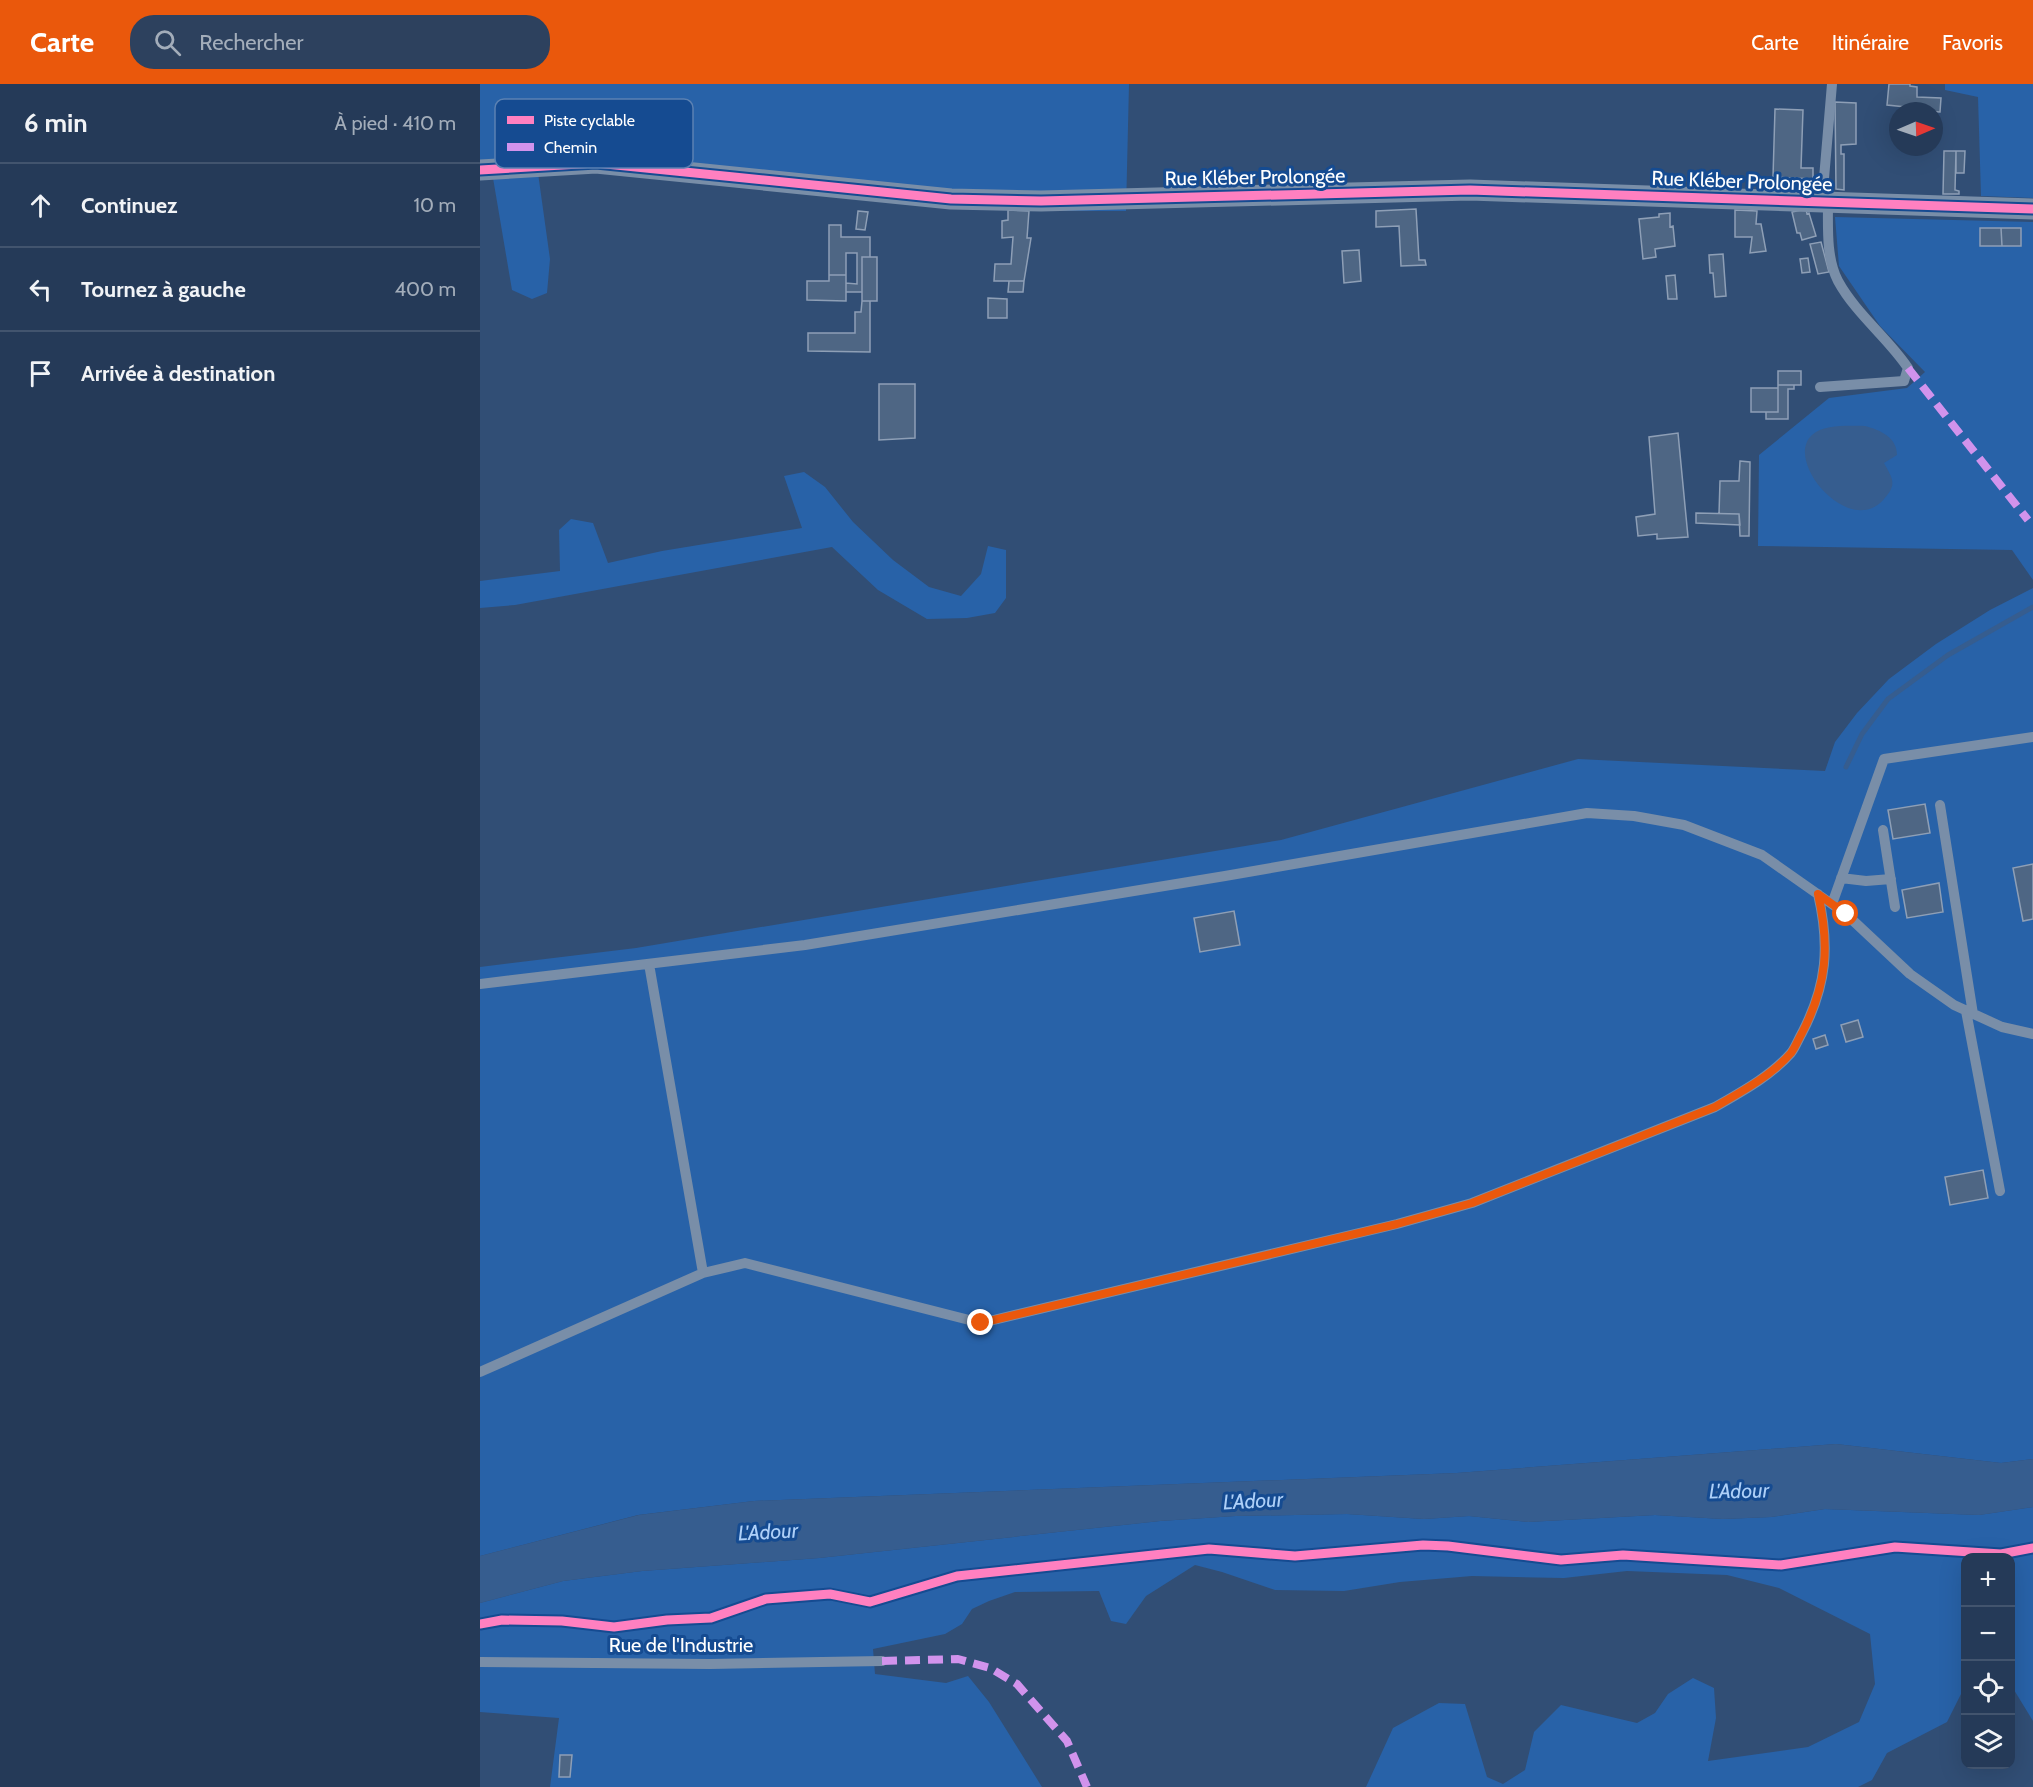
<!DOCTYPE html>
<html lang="fr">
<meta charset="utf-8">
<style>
body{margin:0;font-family:Cabin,sans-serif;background:#2d415e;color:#f1f3f6}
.controls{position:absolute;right:18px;bottom:18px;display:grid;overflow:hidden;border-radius:12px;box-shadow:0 6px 24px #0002}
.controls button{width:54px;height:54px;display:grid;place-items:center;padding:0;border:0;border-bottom:2px solid #42546e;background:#253a58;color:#f1f3f6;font:30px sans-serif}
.compass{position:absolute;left:1409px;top:18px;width:54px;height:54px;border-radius:50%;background:#253a58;box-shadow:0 6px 24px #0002;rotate:88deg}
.stop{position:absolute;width:18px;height:18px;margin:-14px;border:4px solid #ea580c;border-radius:50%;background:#fff}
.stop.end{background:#ea580c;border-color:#fff;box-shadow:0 2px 6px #0008}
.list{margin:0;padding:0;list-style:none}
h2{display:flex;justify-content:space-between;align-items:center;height:78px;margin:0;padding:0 24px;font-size:26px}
h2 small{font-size:20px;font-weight:400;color:#a3adba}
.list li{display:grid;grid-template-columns:39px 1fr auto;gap:18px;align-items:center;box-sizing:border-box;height:84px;padding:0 24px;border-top:2px solid #42546e}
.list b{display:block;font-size:22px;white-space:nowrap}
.list em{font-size:20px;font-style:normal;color:#a3adba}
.icon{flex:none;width:33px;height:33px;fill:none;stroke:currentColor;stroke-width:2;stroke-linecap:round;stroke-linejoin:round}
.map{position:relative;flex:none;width:1553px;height:1703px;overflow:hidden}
header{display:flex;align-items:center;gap:36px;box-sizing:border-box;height:84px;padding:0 30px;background:#ea580c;color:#fff}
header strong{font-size:28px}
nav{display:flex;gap:33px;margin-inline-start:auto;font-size:21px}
.search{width:420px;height:54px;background:#2d415e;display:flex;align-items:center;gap:15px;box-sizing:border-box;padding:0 21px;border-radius:24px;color:#a3adba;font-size:22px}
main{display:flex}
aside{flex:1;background:#253a58}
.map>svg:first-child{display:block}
.green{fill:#2862a8}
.water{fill:#365d8f}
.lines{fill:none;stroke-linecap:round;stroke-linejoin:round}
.stream{stroke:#365d8f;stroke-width:5}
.building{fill:#4e6684;stroke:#8e9fb6;stroke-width:1.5}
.lane{stroke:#798ea8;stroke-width:10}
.street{stroke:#798ea8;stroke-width:21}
.quiet{stroke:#d193ec;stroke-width:8;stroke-dasharray:15 8;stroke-linecap:butt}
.cycleway-casing{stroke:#154b91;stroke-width:13}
.cycleway{stroke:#ff80c0;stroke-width:9}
.route{stroke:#ea580c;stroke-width:8}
.labels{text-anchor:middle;stroke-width:6;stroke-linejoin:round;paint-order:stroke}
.street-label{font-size:20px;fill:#fff;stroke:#154b91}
.water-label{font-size:21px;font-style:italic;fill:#aed0f8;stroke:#154b91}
.key{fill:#154b91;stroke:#5b81b2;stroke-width:1.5}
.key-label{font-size:16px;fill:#fff}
</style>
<header>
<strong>Carte</strong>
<div class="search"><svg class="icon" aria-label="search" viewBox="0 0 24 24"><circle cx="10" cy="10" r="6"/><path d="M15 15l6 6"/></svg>Rechercher</div>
<nav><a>Carte</a><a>Itinéraire</a><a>Favoris</a></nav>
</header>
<main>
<aside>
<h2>6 min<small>À pied · 410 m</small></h2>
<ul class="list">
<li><svg class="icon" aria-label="ahead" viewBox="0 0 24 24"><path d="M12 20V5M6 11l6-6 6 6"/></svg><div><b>Continuez</b></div><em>10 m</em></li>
<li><svg class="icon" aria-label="left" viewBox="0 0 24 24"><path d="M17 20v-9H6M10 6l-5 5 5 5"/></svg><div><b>Tournez à gauche</b></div><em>400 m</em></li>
<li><svg class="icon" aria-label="arrive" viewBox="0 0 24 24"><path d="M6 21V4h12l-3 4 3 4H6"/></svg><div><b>Arrivée à destination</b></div></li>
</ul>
</aside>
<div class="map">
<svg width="1553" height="1703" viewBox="0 0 1553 1703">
<rect width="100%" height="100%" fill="#314e75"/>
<path class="green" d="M0,0H649L646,127H564L112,83L58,89L70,175L67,209L52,215L32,206L13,94L0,95Z
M1465,0H1553V114L1501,112L1498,13L1465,6Z
M1355,133L1553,138V496L1532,466L1278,462L1279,371L1349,314L1427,304L1445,288L1400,242L1359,182Z
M324,388L345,403L373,438L413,476L449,503L481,512L501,490L508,462L526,466V514L515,529L487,534L447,535L398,506L352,463L35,521L0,524V497L80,487L79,446L91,435L113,439L128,479L182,467L322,444L304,392Z
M1553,504V1375L1521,1379L1356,1360L977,1389L274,1417L158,1431L0,1472V883L156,864L801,756L1098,675L1345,687L1355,658L1377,629L1409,595L1456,560L1510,526Z
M1553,1423V1637L1531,1601L1530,1474H1486L1485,1602L1467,1638L1407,1669L1392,1696L1378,1703H886L913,1644L959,1619L985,1620L1007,1693L1023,1700L1045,1686L1054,1648L1081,1621L1157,1639L1175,1629L1188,1610L1213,1594L1234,1604L1236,1634L1228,1677L1328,1663L1379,1638L1395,1600L1390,1550L1299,1504L1247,1491L1147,1487L1084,1494L992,1492L920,1498L864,1507L795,1506L742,1488L715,1481L666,1512L646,1540L631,1537L619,1507L535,1508L509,1517L492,1525L482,1540L465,1550L393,1565L395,1590L466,1599L488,1592L509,1618L562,1703H70L79,1634L0,1628V1519L83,1497L162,1487L339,1474L680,1437L755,1432L867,1430L944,1435L989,1432L1048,1438L1175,1431L1243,1435L1291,1433L1345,1425L1499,1431Z"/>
<path class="water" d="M1385,342C1400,346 1417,353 1417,371L1404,379C1412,394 1418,400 1404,415C1370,455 1303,377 1332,351C1344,340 1370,342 1385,342Z
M1356,1360L1521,1379L1553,1375V1423L1499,1431L1345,1425L1291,1433L1243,1435L1175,1431L1048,1438L989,1432L944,1435L867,1430L755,1432L680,1437L339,1474L162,1487L83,1497L0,1519V1472L159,1431L274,1417L977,1389Z"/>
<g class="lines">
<path class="stream" d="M1366,683L1382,650L1408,615L1468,571L1553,523"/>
</g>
<path class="building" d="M1409,0H1430V2L1437,3V13L1461,14L1460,28L1426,26V23L1407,21Z
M1355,18L1376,19V60L1361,61V70H1364V106L1356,105Z
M1295,25L1323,26L1321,84H1333V95L1293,93Z
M1464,67H1476L1475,106L1479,107V110H1463Z
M1476,67H1485L1484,89H1476Z
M936,125L939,176H945L946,181L921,182L919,142L896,143V127Z
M1326,125L1327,130L1329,129L1336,152L1322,156L1320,149H1317L1312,128Z
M528,126L549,127L547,154H551L544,197H514L515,180H531L533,153L522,154V137L528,136Z
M1255,126L1277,127L1276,140H1281L1286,167L1270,169L1272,153H1255Z
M378,127L388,128L385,146L376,145Z
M1190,129V143L1193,142L1195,162L1175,165L1176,173L1163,175L1159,135L1179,133V130Z
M349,141H361V153H390V173H382V208H366V199L377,200V169H366V191H349Z
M1500,144H1521L1522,162H1500Z
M1521,144H1541V162H1522Z
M1341,158L1349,188L1338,190L1330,160Z
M879,166L881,197L864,199L862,167Z
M1243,170L1246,212L1235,213L1233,189H1230L1229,171Z
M382,173H397V217H382Z
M1328,174L1330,188L1322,189L1320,175Z
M349,191H366V217L327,216V197H349Z
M1195,191L1197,215H1188L1186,192Z
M529,197H544L543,208H528Z
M508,214L527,215V234H508Z
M382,217H390V268L328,267V249H375V228H381Z
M1298,287H1321V301H1298Z
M399,300H435V354L399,356Z
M1298,301H1314V305H1308V335H1286V328H1298Z
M1271,304H1298V328H1271Z
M1198,349L1208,453L1177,455V450L1158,452L1156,433L1175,430L1169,353Z
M1260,377L1270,378L1269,452H1260L1259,430H1239L1240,397H1259Z
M1216,429L1259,430L1260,441L1216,439Z
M1445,720L1450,749L1413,755L1408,726Z
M1553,780V835L1543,837L1533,784Z
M1459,799L1463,828L1427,834L1422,806Z
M754,827L760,861L720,868L714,834Z
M1378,936L1383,953L1366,958L1361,941Z
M1345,951L1348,961L1336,965L1333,955Z
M1503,1086L1508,1114L1470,1121L1465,1093Z
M80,1671H92L90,1693H79Z"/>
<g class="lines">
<path class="lane" d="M1342,118L1352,0
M1340,303L1424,297L1428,284C1408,254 1376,230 1358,197C1346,174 1348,143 1348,118
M1460,721L1493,930
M1403,746L1415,823
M1361,794L1386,797L1411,795
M1352,820L1404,675L1553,653
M169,880L223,1189L265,1179L501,1239L917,1140L992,1119L1235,1023C1261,1008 1291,992 1311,969C1315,964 1318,956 1322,949C1347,901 1350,862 1338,810
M0,900L325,861L745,792L1107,729L1154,732L1204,741L1282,771L1366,830L1430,890L1474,921L1522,943L1553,950
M1486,927L1520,1107
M0,1288L223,1189
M0,1578L230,1580L402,1577"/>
<path class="street" d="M0,86L116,79L471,115L561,117L990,106L1553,125"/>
<path class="quiet" d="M1428,284L1548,436
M402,1577L478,1575L510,1584L537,1600L587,1657L607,1703"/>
<defs>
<path id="cycleway" d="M0,86L116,79L471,115L561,117L990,106L1553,125
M0,1540L22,1536L82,1537L134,1543L187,1536L231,1534L286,1515L350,1510L390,1518L477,1492L729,1465L815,1472L943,1461L968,1462L1081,1476L1143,1471L1301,1481L1415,1463L1521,1470L1553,1464"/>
</defs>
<use href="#cycleway" class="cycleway-casing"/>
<use href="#cycleway" class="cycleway"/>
</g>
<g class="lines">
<path class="route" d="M501,1239L917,1140L992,1119L1235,1023C1261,1008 1291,992 1311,969C1315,964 1318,956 1322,949C1347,901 1350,862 1338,810L1366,830"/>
</g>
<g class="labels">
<g class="street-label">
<text transform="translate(775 93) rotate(-1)" y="7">Rue Kléber Prolongée</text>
<text transform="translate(1262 97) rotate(2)" y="7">Rue Kléber Prolongée</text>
<text x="201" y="1568">Rue de l'Industrie</text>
</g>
<g class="water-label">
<text transform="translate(1259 1407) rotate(-1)" y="7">L'Adour</text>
<text transform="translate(773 1417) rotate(-3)" y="7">L'Adour</text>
<text transform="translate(288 1448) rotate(-3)" y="7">L'Adour</text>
</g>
</g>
<rect x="15" y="15" width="198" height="69" rx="9" class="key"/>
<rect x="27" y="32" width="27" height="8" fill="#ff80c0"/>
<rect x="27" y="59" width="27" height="8" fill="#d193ec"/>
<g class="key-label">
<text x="64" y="42">Piste cyclable</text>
<text x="64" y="69">Chemin</text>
</g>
</svg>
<div class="controls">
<button>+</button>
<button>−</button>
<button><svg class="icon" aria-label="locate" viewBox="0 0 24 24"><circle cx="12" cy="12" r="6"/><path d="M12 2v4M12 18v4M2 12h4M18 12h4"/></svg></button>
<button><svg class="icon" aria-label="layers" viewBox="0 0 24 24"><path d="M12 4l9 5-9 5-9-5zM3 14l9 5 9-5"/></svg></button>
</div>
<svg class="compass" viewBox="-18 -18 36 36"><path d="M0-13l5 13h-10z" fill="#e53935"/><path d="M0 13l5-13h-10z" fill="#a3adba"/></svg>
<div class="stop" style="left:1366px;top:830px"></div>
<div class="stop end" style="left:501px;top:1239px"></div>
</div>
</main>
